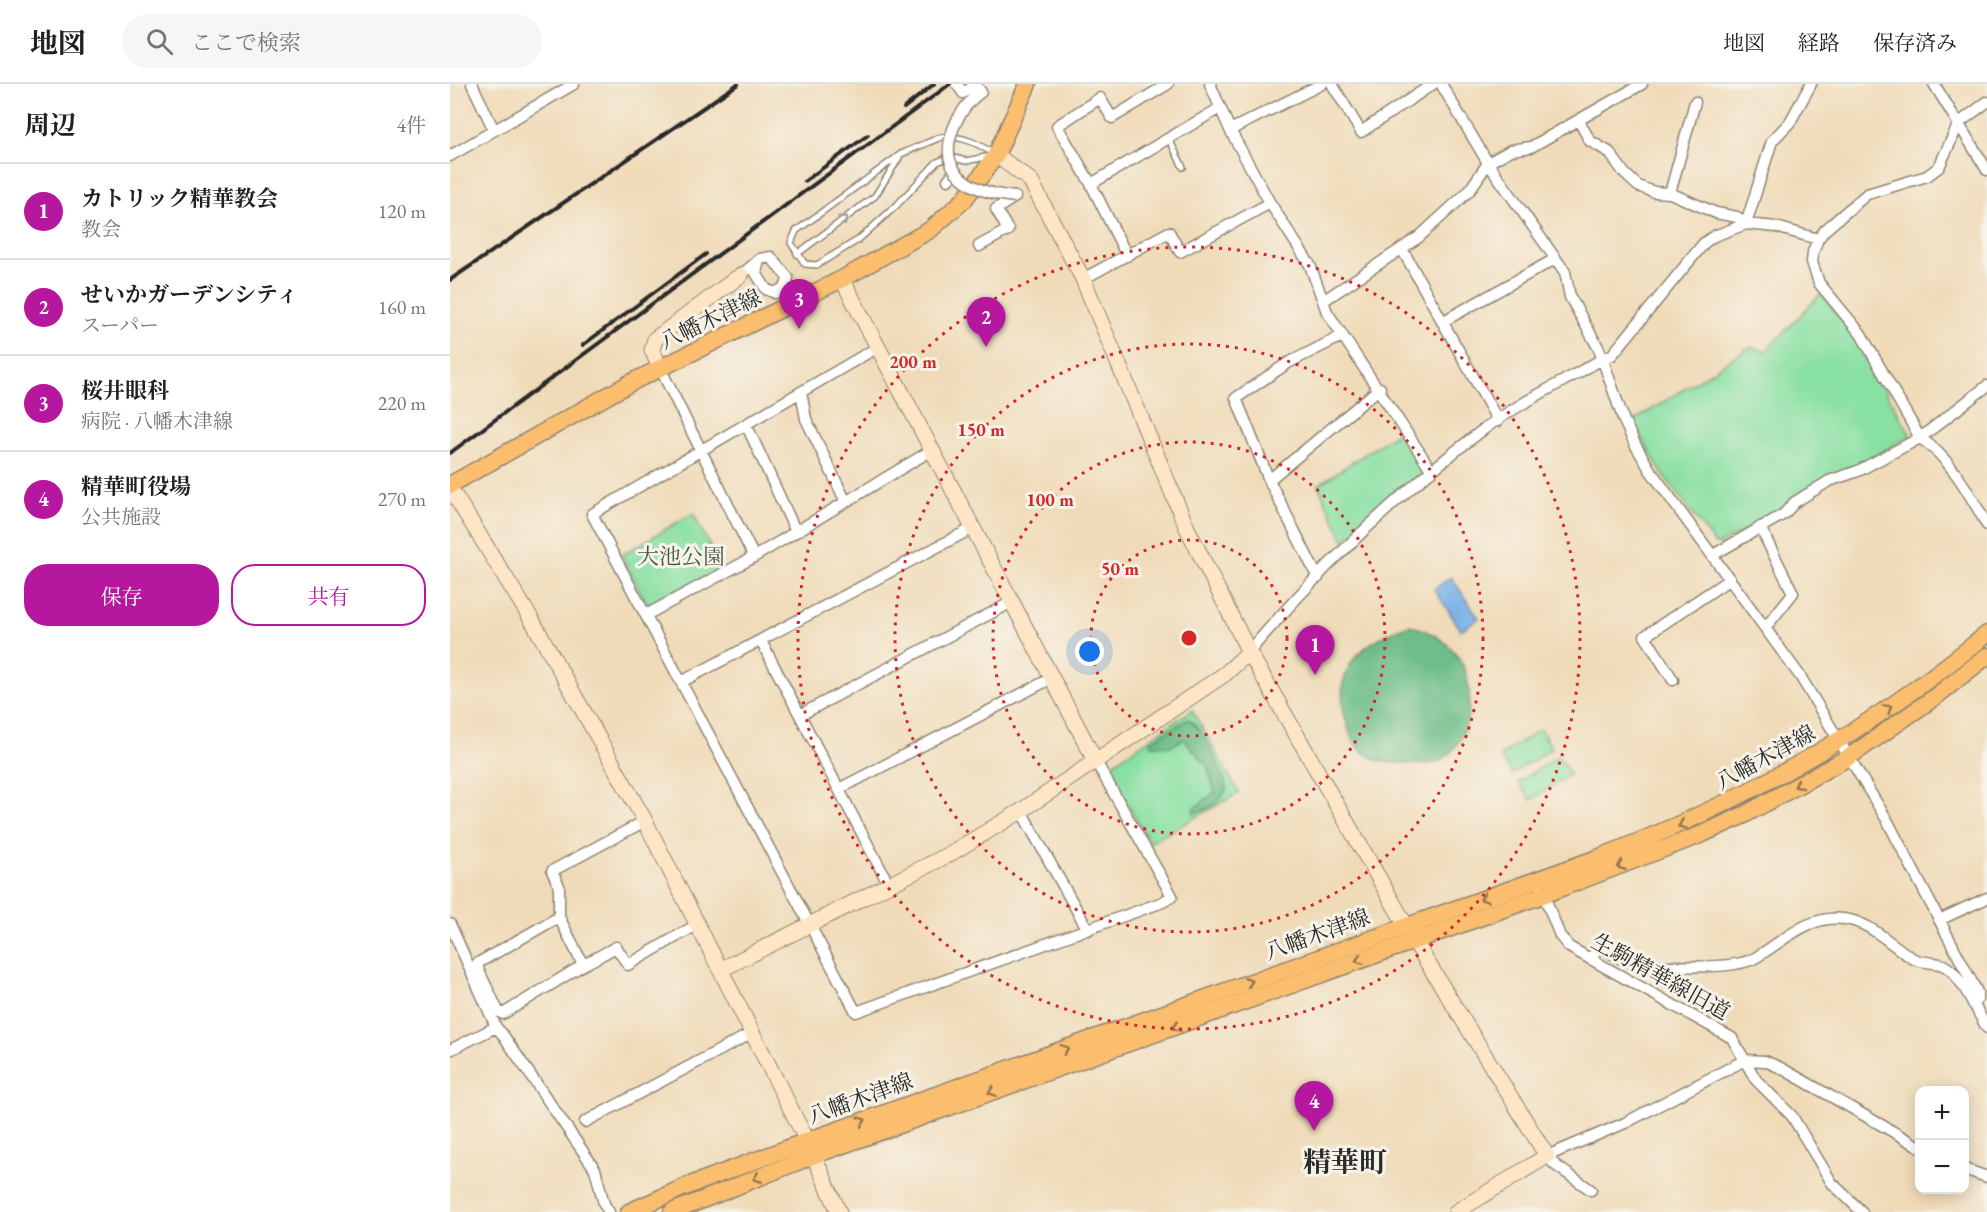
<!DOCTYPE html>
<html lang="ja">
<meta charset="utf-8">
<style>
body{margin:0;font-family:"EB Garamond","Noto Serif JP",serif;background:#f6f6f6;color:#202124}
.controls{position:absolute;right:18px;bottom:18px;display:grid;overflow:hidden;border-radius:12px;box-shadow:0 3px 15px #0003}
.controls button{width:54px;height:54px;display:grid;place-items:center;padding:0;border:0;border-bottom:2px solid #e0e0e0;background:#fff;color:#202124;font:30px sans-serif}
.you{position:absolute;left:640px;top:568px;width:21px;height:21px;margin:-15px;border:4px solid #fff;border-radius:50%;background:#1a73e8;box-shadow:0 0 0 9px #1a73e833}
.badge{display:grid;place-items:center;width:39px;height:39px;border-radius:50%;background:#b5179e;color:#fff;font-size:20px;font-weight:700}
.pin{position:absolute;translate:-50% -50px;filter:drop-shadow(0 2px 3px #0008)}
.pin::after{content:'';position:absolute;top:32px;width:21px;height:18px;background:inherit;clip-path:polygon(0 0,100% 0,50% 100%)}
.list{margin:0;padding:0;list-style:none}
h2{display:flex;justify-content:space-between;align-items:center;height:78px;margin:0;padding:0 24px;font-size:26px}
h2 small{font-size:20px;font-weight:400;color:#757577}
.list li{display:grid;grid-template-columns:39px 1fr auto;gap:18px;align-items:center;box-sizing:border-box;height:96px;padding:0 24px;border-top:2px solid #e0e0e0}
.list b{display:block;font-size:22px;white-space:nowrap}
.list p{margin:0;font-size:20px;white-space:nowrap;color:#757577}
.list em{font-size:20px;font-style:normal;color:#757577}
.actions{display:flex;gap:12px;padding:18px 24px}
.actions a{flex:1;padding:14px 0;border:2px solid #b5179e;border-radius:24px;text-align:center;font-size:21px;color:#b5179e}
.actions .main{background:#b5179e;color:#fff}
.icon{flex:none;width:33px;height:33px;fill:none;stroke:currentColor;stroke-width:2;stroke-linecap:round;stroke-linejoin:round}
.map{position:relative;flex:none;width:1537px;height:1128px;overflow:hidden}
header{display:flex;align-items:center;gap:36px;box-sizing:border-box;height:84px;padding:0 30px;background:#fff;border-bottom:2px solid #e0e0e0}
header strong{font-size:28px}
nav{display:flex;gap:33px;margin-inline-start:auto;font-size:21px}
.search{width:420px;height:54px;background:#f6f6f6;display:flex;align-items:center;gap:15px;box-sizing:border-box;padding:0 21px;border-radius:33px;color:#757577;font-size:22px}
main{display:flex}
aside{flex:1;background:#fff}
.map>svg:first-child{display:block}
.green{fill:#89e0a3;stroke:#5a8667;stroke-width:1.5}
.forest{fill:#6ebe89;stroke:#4c745a;stroke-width:1.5}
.water{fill:#78b0e8;stroke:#526e8a;stroke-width:1.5}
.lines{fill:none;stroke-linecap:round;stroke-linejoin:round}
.lane-casing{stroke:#8e8372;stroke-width:8}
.street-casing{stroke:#8e8372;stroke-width:13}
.secondary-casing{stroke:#8e8372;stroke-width:17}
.primary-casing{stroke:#8e8372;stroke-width:19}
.lane{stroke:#fff;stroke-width:5}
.street{stroke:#fff;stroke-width:10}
.secondary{stroke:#fde5c5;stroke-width:15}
.primary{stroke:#fbbe6e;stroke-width:16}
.rail{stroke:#2b2b2b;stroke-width:4}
.street-bridge-casing{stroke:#8e8372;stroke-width:13;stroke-linecap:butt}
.street-bridge{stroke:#fff;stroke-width:10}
.oneway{stroke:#a0a0a0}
.oneway2{stroke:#93744c}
.ring{fill:none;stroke:#d62828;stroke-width:3;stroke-dasharray:3 6}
.labels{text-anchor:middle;stroke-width:6;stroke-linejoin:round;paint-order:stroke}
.street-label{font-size:22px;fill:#2b2b2b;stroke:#f7f3e8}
.park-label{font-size:22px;fill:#425849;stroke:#f7f3e8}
.district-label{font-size:28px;font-weight:bold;fill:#2b2b2b;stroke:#f7f3e8}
.centre{fill:#d62828;stroke:#f7f3e8;stroke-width:3}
.ring-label{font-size:18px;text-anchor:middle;font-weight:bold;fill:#d62828;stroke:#f7f3e8;stroke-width:6;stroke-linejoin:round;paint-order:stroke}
</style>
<header>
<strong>地図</strong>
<div class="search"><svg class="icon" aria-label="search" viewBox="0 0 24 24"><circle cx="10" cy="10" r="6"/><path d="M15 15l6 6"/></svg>ここで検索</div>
<nav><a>地図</a><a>経路</a><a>保存済み</a></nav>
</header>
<main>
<aside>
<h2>周辺<small>4件</small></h2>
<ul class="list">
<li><span class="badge">1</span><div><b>カトリック精華教会</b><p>教会</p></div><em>120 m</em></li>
<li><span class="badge">2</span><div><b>せいかガーデンシティ</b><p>スーパー</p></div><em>160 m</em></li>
<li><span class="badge">3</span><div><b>桜井眼科</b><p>病院 · 八幡木津線</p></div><em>220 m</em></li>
<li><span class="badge">4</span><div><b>精華町役場</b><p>公共施設</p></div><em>270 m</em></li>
</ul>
<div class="actions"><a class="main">保存</a><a>共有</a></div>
</aside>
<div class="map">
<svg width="1537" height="1128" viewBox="0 0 1537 1128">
<rect width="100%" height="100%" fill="#f7f3e8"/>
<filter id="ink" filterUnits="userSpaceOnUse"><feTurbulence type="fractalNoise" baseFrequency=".0167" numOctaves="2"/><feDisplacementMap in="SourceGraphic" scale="12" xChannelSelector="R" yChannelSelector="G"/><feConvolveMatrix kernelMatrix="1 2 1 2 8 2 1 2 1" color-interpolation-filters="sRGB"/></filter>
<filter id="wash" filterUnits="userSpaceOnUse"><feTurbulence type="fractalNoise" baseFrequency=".008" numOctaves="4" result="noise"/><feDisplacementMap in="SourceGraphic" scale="24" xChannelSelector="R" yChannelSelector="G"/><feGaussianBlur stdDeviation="1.35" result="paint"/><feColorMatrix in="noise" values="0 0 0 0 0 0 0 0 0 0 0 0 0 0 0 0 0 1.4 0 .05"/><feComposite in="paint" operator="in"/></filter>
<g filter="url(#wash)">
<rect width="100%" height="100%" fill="#f0dbb9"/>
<path class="green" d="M1371,210L1405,254L1461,352L1405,382L1377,393L1340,415L1330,426L1269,461L1265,460L1212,389L1182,338L1300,263L1316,267Z
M950,347L971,380V390L894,457L868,401Z
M243,429L271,485L203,521L196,519L172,471Z
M742,626L789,709L700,759L657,684Z
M1090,645L1102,664L1062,690L1050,672Z
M1108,672L1120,690L1081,716L1068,698Z"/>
<path class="forest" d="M960,541C979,547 997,556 1008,573C1028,602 1022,663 987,678C977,682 962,680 951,679C929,679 913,674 902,654C898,646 896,636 894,628C884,578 918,555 960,541Z
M738,635C753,644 772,687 777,704C772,717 757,727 743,729L745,724L765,708L757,682L734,655L721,662L702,661L701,657Z"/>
<path class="water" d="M1001,493L1029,534L1011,546L984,505Z"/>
</g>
<g filter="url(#ink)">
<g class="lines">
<defs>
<path id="lane" d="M491,53C512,51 529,60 546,71L516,77L500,73L487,78L446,122L408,156L367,181L355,180L341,159L346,147L451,70Z
M719,55L733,83
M347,170L425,112L449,74"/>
<path id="street" d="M22,0L44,46
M760,0L780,46L820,119L860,181L877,228L982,387
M882,0L911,48L983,0
M991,0L1038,79L1115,188L1120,213L1149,265L1174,337L1186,362L1200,386L1350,592L1437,736L1527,908V916L1523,920
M1484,0L1537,86
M1537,18L1509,39L1489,83L1477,92L1417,110L1375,146L1368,155L1363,168L1362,178L1369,199L1411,250L1470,354C1500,373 1520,411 1537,441
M1129,37L1140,57L1159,68L1175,90L1188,102L1204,108L1220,109L1266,129L1287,133L1296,140L1326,143L1368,155
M780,46L872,0
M0,72L124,0
M498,96L505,87
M641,100L770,24
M1220,109L1245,18
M529,162L558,146L546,125L565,113
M952,165L1048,337
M677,172L641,100L607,42L650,14L662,34L718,0
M291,191L310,175L321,173L338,194L336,203L325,209L316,205L306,189L309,177
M633,195L719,148L730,168L820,119
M873,217L969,153L1019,107L1038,79L1061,66L1081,63L1192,0
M992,238L1105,175
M428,263L142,430L406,928L713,818L722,812L645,676
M210,284L304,473
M351,308L356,335L396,418
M296,340L346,448
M819,396L930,304
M1310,443L1343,509L1316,543
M1263,471L1334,430L1345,418L1379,397L1408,387L1470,354L1537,302
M868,494L819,396L786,314L838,279L892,252
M196,531L304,473L482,366
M311,557L439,801
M799,568C868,486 948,410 1034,345C1070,318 1114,298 1152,275L1162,271L1254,159L1264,152L1296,140L1322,57L1340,38L1361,0
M1223,596L1195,552L1280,495
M231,598L523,444
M350,631L562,518
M389,705L602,594
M571,727L638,846
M1092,806L1110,852L1119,863L1282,954L1306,996L1342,1032L1382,1099L1412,1128
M1489,836L1537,814
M0,840L46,943
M1140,875L1150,862C1158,867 1166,873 1174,876C1200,883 1283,887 1305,874C1334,857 1362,827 1400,836C1425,842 1441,861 1462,874C1472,880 1483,877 1493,881C1510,888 1527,928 1537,944
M133,881L166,863L178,881L248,840
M28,885L48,927L53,930L133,881L109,833V802L102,787L195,737
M23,887L28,885V879L109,833
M0,966L46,943L53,951L145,1085L154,1120L159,1128
M135,1038L302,949
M1514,1085L1537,1093
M1141,1106L1105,1081L1097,1072L1175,1039L1295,976L1315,977L1331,984L1470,1063"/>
<path id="secondary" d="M546,71L580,96L633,195L737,444L799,568L974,873L1097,1072L1006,1128
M392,195L645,676
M210,284L202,266L205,255L291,191
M0,404L83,538L195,737L357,1057L389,1128
M270,886L498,771L571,727L775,590L799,568"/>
<path id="primary" d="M0,401L180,299L392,195L480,146L514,116L546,71L578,0
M179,1128L235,1103L357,1057L1145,775C1294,718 1413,651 1537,550
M222,1128L362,1072L1093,811L1250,751L1294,731L1399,673L1485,613L1537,572"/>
</defs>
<use href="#lane" class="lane-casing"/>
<use href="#street" class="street-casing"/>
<use href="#secondary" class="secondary-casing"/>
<use href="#primary" class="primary-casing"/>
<use href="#lane" class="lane"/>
<use href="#street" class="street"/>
<use href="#secondary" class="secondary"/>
<use href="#primary" class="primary"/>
<path class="rail" d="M454,24L484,0
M355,97L418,51
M0,196L288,0
M133,261L256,170
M0,369L500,0"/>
<defs>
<path id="street-bridge" d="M507,0L513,9L526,1L531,8C510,22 487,63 506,88C519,105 545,111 565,113"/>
</defs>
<use href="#street-bridge" class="street-bridge-casing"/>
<use href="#street-bridge" class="street-bridge"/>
</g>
<defs><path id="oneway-chevron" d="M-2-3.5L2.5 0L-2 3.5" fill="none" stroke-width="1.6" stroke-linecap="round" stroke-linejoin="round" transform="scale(1.5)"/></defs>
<use class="oneway" href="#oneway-chevron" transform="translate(394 135) rotate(-37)"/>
<g class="oneway2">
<use href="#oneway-chevron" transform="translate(1438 624) rotate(-35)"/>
<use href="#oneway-chevron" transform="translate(1348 701) rotate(151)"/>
<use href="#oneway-chevron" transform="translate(1232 741) rotate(157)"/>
<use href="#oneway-chevron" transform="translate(1171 782) rotate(159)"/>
<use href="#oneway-chevron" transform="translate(1034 814) rotate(160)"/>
<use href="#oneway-chevron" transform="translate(909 876) rotate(160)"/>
<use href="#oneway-chevron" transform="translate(799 898) rotate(-19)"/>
<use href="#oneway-chevron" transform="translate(726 943) rotate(160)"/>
<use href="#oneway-chevron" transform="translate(615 965) rotate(-20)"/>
<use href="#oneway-chevron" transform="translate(542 1008) rotate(161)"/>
<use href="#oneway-chevron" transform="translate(412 1037) rotate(-20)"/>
<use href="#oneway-chevron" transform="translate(307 1094) rotate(158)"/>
</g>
</g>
<g class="ring">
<circle cx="739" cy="554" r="98"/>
<circle cx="739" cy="554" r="196"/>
<circle cx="739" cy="554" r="294"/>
<circle cx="739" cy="554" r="391"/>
</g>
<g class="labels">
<g class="street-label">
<text transform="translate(260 235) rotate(-26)" y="8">八幡木津線</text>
<text transform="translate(1315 673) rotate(-29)" y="8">八幡木津線</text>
<text transform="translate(867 850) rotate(-20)" y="8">八幡木津線</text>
<text transform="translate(1211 892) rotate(29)" y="8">生駒精華線旧道</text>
<text transform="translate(410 1014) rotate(-20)" y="8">八幡木津線</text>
</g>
<g class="park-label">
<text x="231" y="480">大池公園</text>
</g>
<g class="district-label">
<text x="895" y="1088">精華町</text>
</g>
</g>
<circle cx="739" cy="554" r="9" class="centre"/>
<g class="ring-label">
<text x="463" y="284">200 m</text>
<text x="531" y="352">150 m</text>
<text x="600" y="422">100 m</text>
<text x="670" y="491">50 m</text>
</g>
</svg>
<div class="controls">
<button>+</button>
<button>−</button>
</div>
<div class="you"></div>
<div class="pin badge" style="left:865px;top:591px">1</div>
<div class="pin badge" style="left:536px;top:263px">2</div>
<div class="pin badge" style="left:349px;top:245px">3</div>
<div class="pin badge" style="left:864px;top:1047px">4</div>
</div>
</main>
